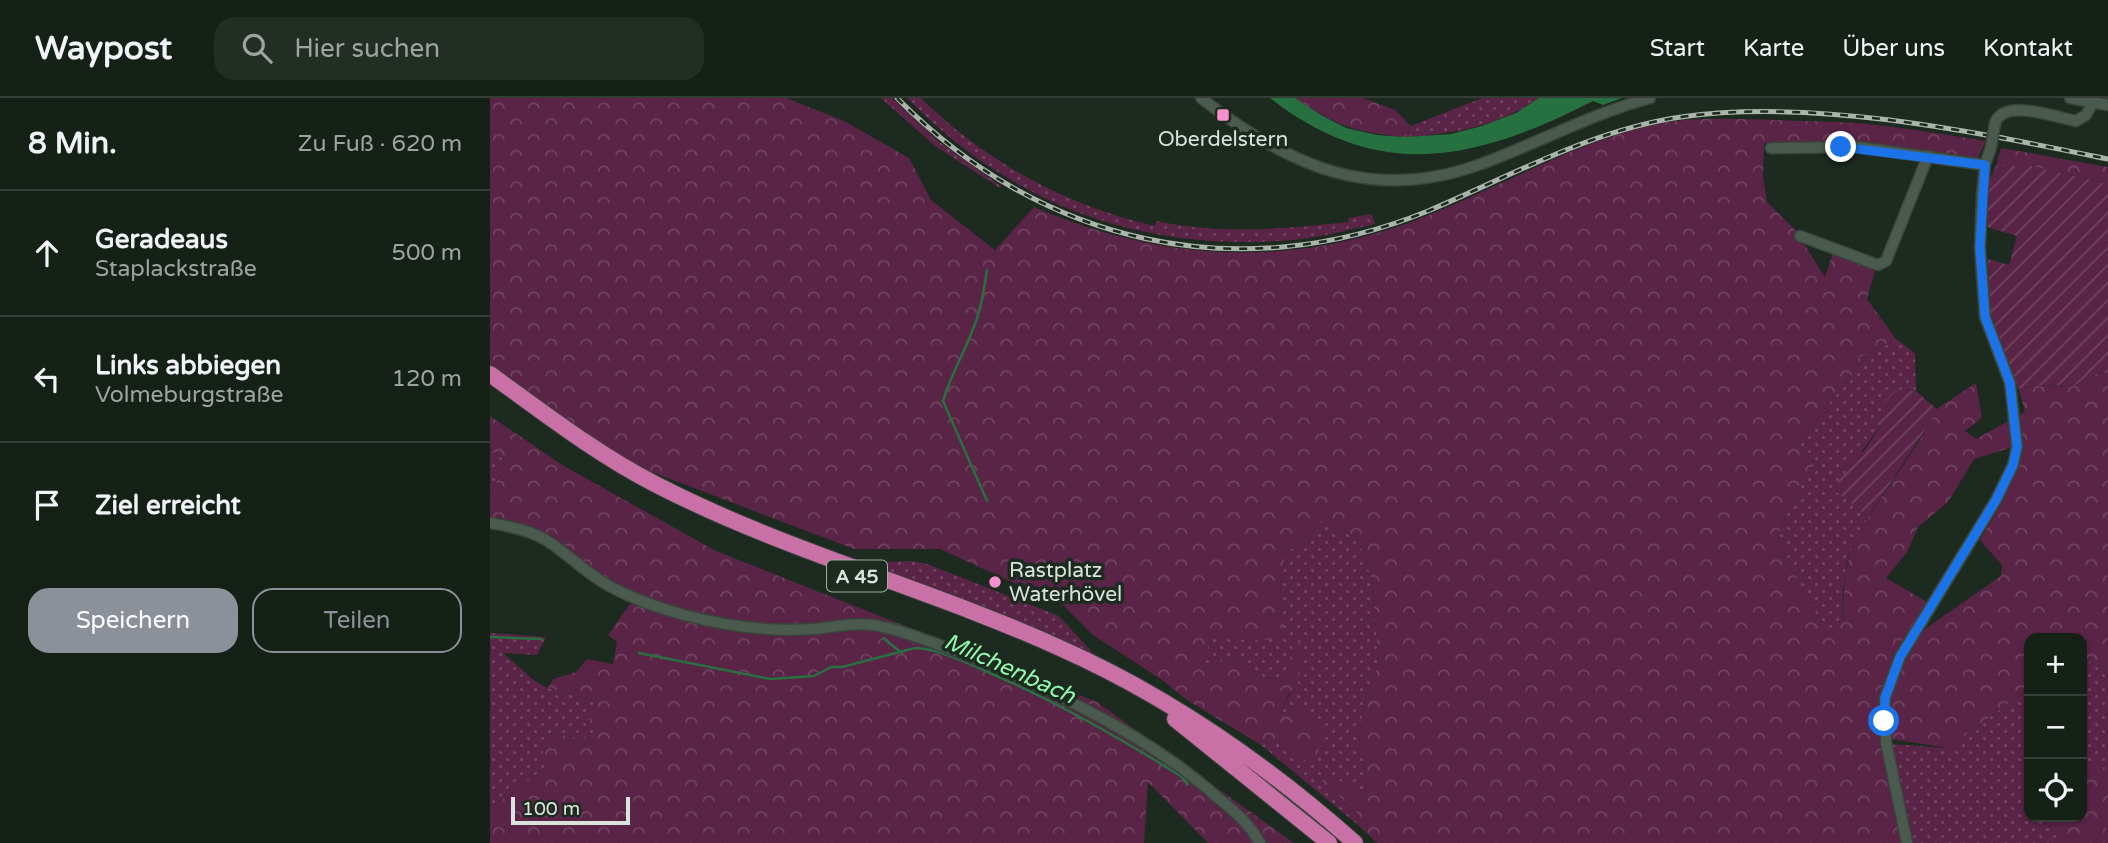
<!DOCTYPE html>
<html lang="de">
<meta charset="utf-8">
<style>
body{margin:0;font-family:"Varela Round",sans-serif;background:#222d24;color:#f1f3f6}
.controls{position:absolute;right:21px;bottom:21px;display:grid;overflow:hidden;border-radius:14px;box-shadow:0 2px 5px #0004}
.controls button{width:63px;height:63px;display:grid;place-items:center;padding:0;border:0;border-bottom:2px solid #343e36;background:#152017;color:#f1f3f6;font:35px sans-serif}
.scale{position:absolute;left:21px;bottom:18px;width:119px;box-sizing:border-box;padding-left:7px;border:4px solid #dae3db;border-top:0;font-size:19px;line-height:24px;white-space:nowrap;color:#dae3db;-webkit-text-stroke:5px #1c2a1f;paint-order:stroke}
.stop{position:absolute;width:21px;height:21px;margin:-16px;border:5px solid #1a73e8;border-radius:50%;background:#fff}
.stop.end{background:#1a73e8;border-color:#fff;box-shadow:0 2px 7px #0008}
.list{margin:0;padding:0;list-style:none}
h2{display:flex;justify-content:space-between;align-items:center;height:91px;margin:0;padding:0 28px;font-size:30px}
h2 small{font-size:23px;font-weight:400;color:#9da3a1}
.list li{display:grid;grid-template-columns:46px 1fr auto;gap:21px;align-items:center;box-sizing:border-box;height:126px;padding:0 28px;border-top:2px solid #343e36}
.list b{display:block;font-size:26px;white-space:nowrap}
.list p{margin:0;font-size:23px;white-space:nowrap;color:#9da3a1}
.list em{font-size:23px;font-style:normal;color:#9da3a1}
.actions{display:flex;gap:14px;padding:21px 28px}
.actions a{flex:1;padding:16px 0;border:2px solid #8c9099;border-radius:21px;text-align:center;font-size:24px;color:#8c9099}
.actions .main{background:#8c9099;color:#fff}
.icon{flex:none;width:38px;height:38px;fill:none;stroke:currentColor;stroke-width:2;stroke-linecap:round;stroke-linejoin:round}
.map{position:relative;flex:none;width:1618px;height:745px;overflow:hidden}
header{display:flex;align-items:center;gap:42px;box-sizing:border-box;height:98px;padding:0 35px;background:#152017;border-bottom:2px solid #343e36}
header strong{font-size:33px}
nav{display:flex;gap:38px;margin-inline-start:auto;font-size:24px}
.search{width:490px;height:63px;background:#222d24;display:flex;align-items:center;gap:18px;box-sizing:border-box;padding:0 24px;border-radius:21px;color:#9da3a1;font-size:26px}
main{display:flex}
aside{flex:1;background:#152017}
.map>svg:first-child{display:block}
.grass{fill:url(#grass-dots)}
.forest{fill:url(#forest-crowns)}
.garden{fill:url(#garden-furrows)}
.water{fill:#27703f}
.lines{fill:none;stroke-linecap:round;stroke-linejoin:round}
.stream{stroke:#27703f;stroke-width:2.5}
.minor-casing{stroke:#39443b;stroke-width:13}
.highway-casing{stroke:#39443b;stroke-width:18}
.minor{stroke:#4a5a4e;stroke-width:10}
.highway{stroke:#c971a6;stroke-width:16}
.rail-casing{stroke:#aab4ab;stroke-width:5}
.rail{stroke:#1c2a1f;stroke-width:2.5;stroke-dasharray:8;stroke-linecap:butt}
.minor-bridge-casing{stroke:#39443b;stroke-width:13;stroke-linecap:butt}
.minor-bridge{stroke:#4a5a4e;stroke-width:10}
.route{stroke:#1a73e8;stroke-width:9}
.poi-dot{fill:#f790ce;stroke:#1c2a1f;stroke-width:2.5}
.labels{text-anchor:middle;stroke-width:7;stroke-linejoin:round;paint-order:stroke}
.shield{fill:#1c2a1f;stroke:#a1aca3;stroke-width:2}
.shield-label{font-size:19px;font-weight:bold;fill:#dae3db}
.poi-label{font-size:21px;fill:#dae3db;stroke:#1c2a1f}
.water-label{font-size:23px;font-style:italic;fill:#93f5ac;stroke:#1c2a1f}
</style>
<header>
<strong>Waypost</strong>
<div class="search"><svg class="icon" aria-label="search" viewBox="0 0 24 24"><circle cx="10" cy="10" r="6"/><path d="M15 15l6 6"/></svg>Hier suchen</div>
<nav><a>Start</a><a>Karte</a><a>Über uns</a><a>Kontakt</a></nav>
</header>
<main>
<aside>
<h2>8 Min.<small>Zu Fuß · 620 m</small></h2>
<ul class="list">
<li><svg class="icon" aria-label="ahead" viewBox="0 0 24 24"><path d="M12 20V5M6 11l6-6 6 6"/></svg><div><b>Geradeaus</b><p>Staplackstraße</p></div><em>500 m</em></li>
<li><svg class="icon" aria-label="left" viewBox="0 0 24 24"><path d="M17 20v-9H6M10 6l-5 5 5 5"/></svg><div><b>Links abbiegen</b><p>Volmeburgstraße</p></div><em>120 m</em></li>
<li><svg class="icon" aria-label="arrive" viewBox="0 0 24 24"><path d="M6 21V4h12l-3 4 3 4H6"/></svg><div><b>Ziel erreicht</b></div></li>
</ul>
<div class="actions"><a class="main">Speichern</a><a>Teilen</a></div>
</aside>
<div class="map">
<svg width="1618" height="745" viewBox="0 0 1618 745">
<defs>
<pattern id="grass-dots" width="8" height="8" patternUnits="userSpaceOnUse" patternTransform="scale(1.75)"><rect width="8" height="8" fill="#592446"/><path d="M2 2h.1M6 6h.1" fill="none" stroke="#704460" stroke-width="1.8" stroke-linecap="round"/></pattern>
<pattern id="forest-crowns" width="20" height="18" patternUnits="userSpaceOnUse" patternTransform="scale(1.75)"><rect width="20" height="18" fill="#592446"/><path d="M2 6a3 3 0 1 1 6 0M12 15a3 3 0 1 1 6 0" fill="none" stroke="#704460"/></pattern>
<pattern id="garden-furrows" width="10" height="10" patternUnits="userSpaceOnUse" patternTransform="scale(1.75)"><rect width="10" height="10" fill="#592446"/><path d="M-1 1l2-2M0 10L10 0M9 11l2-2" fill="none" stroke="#704460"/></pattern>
</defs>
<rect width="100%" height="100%" fill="#1c2a1f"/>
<path class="grass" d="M391,0H402L448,43L511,88L510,90L445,48Z
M417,0H431C496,64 575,107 664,128L667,123C733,137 792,131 859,124L858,120L882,116L885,126C855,133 823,141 791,143C645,152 520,105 417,0Z
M992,0H1049C1006,29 967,35 916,39L921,28Z
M1406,241L1425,255L1426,293L1406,292L1394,314L1392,326L1357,373L1347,394L1378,419C1353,457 1353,482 1352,526L1346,532L1339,534L1314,499L1288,438L1293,423L1308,398L1310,384L1325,367L1309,345L1364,273L1370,259Z
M0,351L15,362L0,400Z
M831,422L848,433L866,437L881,479L889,565L876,597L869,638L877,684L875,698L839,677L831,682L867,715L869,728L771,647L791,642C790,619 791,603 808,587L805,532L798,584L769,578L744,558L714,571L720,535L761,543L794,521L790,495L796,454L820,442Z
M422,463L437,466L569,518L603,555L440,489L368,465Z
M0,535L56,539L47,557L13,555L45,583L58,590L105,603L110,634L106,642L61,636L55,670L20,697L0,708Z
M1592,561L1618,570V745H1420L1400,646L1458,650L1539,590V719H1592Z"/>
<path class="forest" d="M0,0H296L354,23L419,60L441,102L505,152L544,109C675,165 805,171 939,117C1011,88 1079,48 1154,29C1197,18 1242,21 1286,22C1319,24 1353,23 1386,27C1422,31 1459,37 1496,43L1487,62L1377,46L1274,45L1273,78L1277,104L1306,133L1335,179L1344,152L1385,173L1377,201L1406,241L1370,259L1364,273L1309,345L1325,367L1310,384L1308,398L1293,423L1288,438L1314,499L1339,533L1346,532L1352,525L1355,476L1364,440L1428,345L1448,310L1486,285L1492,320L1475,333L1486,341L1520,322L1523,349L1484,361L1458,404L1428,429L1417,454L1396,480L1439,505L1416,540L1399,573L1391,602L1413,745H887L869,728L867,715L831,682L839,677L875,697L877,684L869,638L876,597L889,565L881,479L866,437L848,433L831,423L820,442L796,454L790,495L794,521L791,541L761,543L720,536L714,571L744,558L769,578L797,584L805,530L813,547L808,587L798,597L791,616L811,610L836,638L821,667L791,642L771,647L697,602L672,582L603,537L574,508L450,451H364L154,371L51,309L0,272Z
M805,0H873L905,12L921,28L916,39C866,35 846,28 805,0Z
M1511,50L1618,69V86L1541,68H1506Z
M1618,275V570L1592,561V540H1539V590L1458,650L1401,641L1398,603L1414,561L1424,544L1435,531L1511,478L1512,467L1490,442C1514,400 1538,370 1527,318L1535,314L1529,291L1546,287L1583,288L1606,276Z
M0,318L74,368L226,453L607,604L804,745H718L658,684L654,745H0V708L20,697L55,670L51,659L61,636L106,642L110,634L97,629L105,603L58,590L63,581L86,574L97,561L123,566L127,544L118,537L144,500L57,443L0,425V400L15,362L0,351Z
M1594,663L1605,664L1618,671V726L1609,745H1570L1564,732L1562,719H1592V664Z"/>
<path class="garden" d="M1506,68H1541L1618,86V275L1606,276L1583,288L1546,287L1529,291L1523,282L1500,217L1498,161L1519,167L1527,138L1494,128V94Z
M1406,292L1426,293L1448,312L1378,419L1347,394L1350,379L1357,373L1356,363L1368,351L1373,354L1392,327L1388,323L1394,314L1393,305Z"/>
<path class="water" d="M780,0H805L831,17L856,30L887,37L916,39L961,36L992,28L1026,15L1049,0H1132L1113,7L1103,3C988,62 890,86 780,0Z"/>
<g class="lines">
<path class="stream" d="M497,403L453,303C460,278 474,256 483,231C491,212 494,192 497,172
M0,539L51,541
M393,540L412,555
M149,555L280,581L324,578L341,569H352L425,550C448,551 470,562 491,571C562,601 627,638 692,679L698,686"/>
<defs>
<path id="minor" d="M711,0C798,68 882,106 991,66C1048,45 1101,16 1160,0
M1580,0L1618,7
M1505,25C1514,0 1565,19 1586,23L1596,17L1603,4
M1281,50L1368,49L1495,67
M1310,138L1388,167L1396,163L1438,58
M0,425C19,428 39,432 56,442C75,454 92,471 111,483C136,499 166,509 194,517C236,528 277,534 320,531C342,530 362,524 383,527C404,530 424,538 444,545C533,577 648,631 719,692C740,711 756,720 770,745
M1417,745L1396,644L1395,600L1410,559L1506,402L1523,367L1527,349L1520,285L1495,219L1490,150L1492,97L1495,67L1501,49"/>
<path id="highway" d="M0,276C54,315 108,357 167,387C297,454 438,490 570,550C678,598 777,667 865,745
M685,621L839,745"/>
</defs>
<use href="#minor" class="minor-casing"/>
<use href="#highway" class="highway-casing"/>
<use href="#minor" class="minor"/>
<use href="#highway" class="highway"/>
<defs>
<path id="rail" d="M407,0C551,146 747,191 938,113C1021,78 1101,32 1191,19C1326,0 1485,34 1618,61"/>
</defs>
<use href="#rail" class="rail-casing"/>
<use href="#rail" class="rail"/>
<defs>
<path id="minor-bridge" d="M1501,49L1505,25"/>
</defs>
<use href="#minor-bridge" class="minor-bridge-casing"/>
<use href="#minor-bridge" class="minor-bridge"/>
</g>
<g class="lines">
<path class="route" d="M1351,49L1495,67L1490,149L1495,219L1520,285L1527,349L1523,367L1506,402L1410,559L1395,600L1394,623"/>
</g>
<g class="poi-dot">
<rect x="726" y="10" width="14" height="14" rx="3.5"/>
<circle cx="505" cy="484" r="7"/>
</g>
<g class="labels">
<rect class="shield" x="337" y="462.5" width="60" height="31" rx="5"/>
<g class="shield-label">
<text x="367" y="485">A 45</text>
</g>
<g class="poi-label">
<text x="733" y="48">Oberdelstern</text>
<text x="519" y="479" text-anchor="start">Rastplatz<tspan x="519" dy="24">Waterhövel</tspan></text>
</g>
<g class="water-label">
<text transform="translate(520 570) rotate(24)" y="8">Milchenbach</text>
</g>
</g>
</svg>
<div class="controls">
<button>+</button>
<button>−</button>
<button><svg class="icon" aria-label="locate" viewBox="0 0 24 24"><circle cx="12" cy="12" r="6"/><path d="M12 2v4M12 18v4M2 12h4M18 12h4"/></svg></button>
</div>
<div class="scale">100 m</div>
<div class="stop" style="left:1394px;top:623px"></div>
<div class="stop end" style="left:1351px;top:49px"></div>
</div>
</main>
